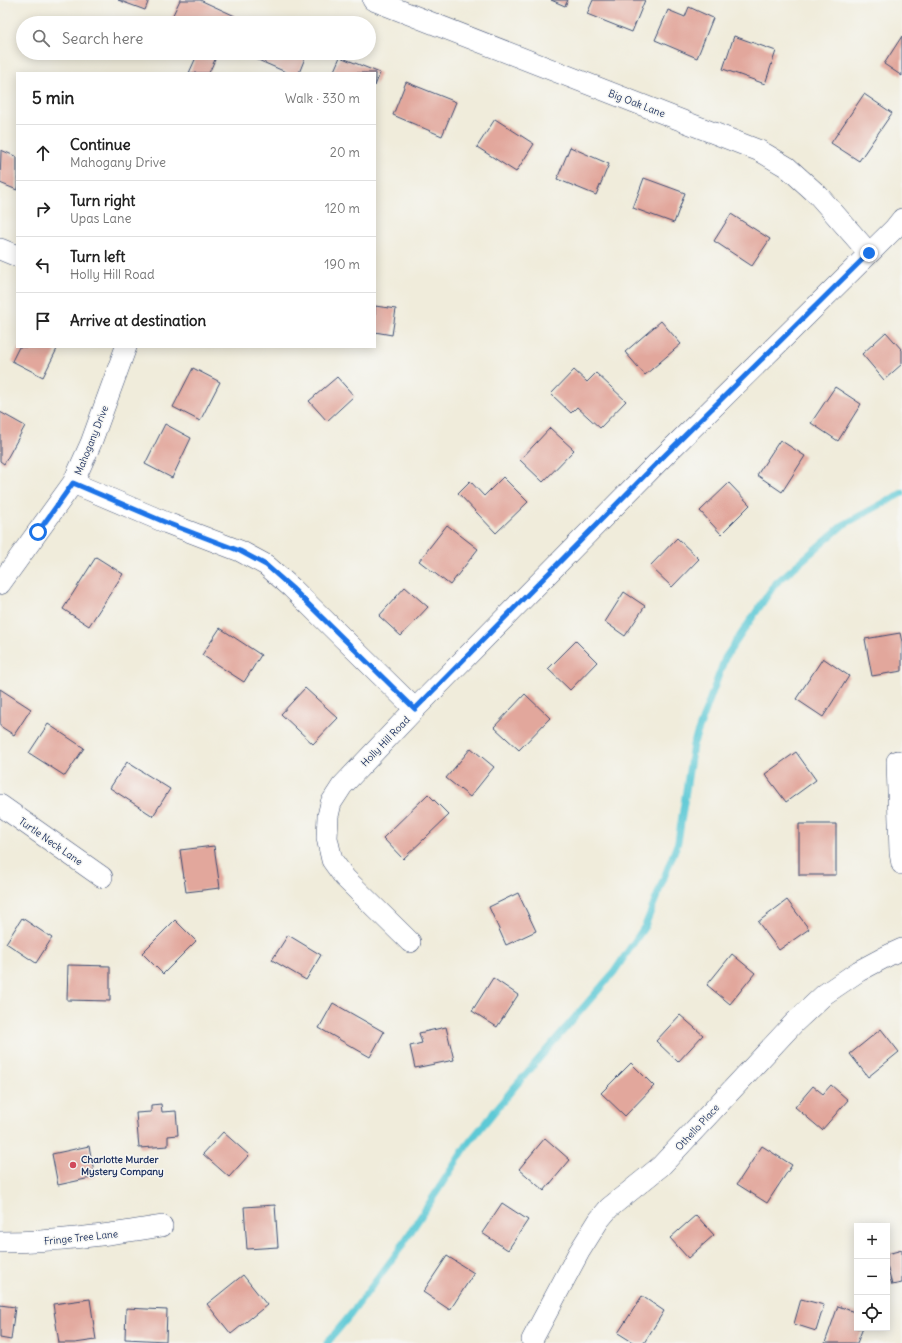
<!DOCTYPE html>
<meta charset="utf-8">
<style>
body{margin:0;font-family:Delius,sans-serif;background:#f2f2f2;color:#222}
.controls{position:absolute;right:12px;bottom:12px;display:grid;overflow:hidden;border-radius:0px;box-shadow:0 2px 10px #0003}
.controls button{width:36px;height:36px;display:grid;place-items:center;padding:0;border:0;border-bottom:1px solid #e0e0e0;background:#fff;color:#222;font:20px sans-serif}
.stop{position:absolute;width:12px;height:12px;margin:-9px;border:3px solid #1a73e8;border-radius:50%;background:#fff}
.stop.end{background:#1a73e8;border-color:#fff;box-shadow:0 1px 4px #0008}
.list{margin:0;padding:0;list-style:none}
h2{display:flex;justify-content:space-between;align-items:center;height:52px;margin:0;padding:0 16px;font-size:17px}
h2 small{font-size:13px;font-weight:400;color:#767676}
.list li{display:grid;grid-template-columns:26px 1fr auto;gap:12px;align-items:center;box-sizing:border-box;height:56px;padding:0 16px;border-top:1px solid #e0e0e0}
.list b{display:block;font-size:15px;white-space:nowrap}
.list p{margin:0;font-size:13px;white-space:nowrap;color:#767676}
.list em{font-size:13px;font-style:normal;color:#767676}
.icon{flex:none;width:22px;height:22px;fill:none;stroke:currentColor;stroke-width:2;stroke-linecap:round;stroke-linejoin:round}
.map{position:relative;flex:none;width:902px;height:1343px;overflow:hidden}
.search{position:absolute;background:#fff;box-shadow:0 2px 10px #0003;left:16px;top:16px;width:360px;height:44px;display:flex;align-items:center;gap:10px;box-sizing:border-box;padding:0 14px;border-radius:22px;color:#767676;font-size:15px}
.panel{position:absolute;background:#fff;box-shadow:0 2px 10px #0003;left:16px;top:72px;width:360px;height:276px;border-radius:0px}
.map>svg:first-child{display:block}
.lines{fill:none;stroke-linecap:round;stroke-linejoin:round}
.stream{stroke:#5dc9d6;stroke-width:7}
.building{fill:#e2a79c}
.street-casing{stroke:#3b4b71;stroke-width:22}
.street{stroke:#fff;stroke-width:21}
.route{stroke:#1a73e8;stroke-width:5}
.poi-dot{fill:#d1495b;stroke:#f6f6f2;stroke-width:1.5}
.labels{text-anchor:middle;stroke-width:3;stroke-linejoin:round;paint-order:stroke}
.street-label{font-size:10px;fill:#1b2f5e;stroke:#f6f6f2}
.poi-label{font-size:10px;font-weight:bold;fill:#1b2f5e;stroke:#f6f6f2;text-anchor:start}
</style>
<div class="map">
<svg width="902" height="1343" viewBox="0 0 902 1343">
<rect width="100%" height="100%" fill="#f6f6f2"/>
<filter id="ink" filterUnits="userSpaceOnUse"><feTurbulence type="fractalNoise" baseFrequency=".025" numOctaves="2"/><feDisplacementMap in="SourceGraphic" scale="8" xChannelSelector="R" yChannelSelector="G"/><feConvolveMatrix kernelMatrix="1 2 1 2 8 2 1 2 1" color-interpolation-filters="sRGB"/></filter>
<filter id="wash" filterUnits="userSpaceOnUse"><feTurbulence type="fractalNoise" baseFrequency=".012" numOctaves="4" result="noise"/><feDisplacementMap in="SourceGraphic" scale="16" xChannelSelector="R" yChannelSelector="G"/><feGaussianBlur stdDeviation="0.9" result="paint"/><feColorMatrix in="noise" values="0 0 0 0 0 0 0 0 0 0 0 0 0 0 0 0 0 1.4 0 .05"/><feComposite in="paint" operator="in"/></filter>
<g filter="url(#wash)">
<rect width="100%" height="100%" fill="#f0ecdb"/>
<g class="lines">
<path class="stream" d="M327,1343L351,1314L399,1250L467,1145L512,1090L614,972L645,926L678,842L693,745L725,658L775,584L843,525L902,493"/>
</g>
<g id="blocks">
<path class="building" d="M118,0H149L145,10Z
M180,0H200L235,16L232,23H169Z
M551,0H568L565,6Z
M593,0H645L632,32L587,14Z
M689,7L713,18L697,58L655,40L668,10L685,17Z
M734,36L776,51L765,84L723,69Z
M902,36V76L884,64Z
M198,53H218L209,73H189Z
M242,53H307L299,73H288Z
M340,57L380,73L375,86V73H333Z
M406,82L456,102L442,136L393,115Z
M864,94L892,113L859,161L831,143Z
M495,119L534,144L516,172L477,147Z
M570,147L609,164L596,195L557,179Z
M1,150L17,157V190L0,183Z
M644,178L685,193L674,223L633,208Z
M731,214L770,239L752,266L714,241Z
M375,306L396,309L392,335L375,332Z
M661,321L681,344L645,375L625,352Z
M886,332L902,350V364L884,380L862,354Z
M19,347H58L43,377L12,361Z
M193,368L220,382L200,421L173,407Z
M574,370L587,382L596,373L626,401L600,428L577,407L571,413L551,394Z
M337,377L354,396L327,421L309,401Z
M835,387L861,404L838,441L811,423Z
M0,412L25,426L4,464L0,461Z
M165,424L191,438L172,478L145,464Z
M550,428L574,450L543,482L520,460Z
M780,440L805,456L782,492L757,475Z
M503,477L528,502L496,533L458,493L470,481L484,496Z
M729,483L750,505L721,534L700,511Z
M447,525L478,549L450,585L419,561Z
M677,538L699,559L672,587L650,566Z
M96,557L123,574L89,626L63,609Z
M405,587L428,607L401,636L379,616Z
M624,592L645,606L625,636L605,622Z
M220,628L261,655L244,682L202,655Z
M900,633L902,642V671L872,676L865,639Z
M576,641L597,662L570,690L548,669Z
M823,658L849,676L823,717L796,699Z
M305,688L338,718L313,744L281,714Z
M0,689L31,709L14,735L0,726Z
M525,694L550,718L519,750L494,727Z
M48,724L84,748L65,776L29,753Z
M471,748L494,767L470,797L446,778Z
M796,752L816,780L786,802L765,774Z
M127,762L170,789L153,816L110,788Z
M428,794L449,815L403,859L383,838Z
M799,824H836V875H799Z
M214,846L220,888L186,892L180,850Z
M518,893L536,931L506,945L489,907Z
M787,900L809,929L779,950L758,922Z
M22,918L52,938L36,963L6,943Z
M175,920L196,941L163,974L142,953Z
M288,935L321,955L306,980L272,960Z
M732,954L755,973L730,1004L707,985Z
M68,965L110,966V1001L67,1000Z
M493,978L518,995L497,1027L472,1011Z
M333,1003L384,1032L370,1057L319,1028Z
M680,1015L703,1035L678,1062L656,1041Z
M446,1027L454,1060L415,1068L410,1046L422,1043L419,1033Z
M881,1029L899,1052L868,1077L850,1054Z
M631,1063L654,1086L625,1116L601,1093Z
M831,1085L848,1100L822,1130L795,1107L813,1086L823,1094Z
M161,1104L162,1112L176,1111L178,1135L168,1136V1146L139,1148L136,1113L151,1112V1105Z
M223,1132L249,1155L229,1177L203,1154Z
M545,1138L570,1160L544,1191L519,1169Z
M89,1146L95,1177L58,1185L52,1154Z
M762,1146L792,1165L767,1203L737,1184Z
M502,1203L528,1220L508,1250L482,1233Z
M275,1205L278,1247L247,1249L244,1207Z
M696,1215L714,1235L688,1258L670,1238Z
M902,1250V1283L892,1285L887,1266V1254Z
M447,1256L474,1273L450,1310L423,1292Z
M243,1275L267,1305L231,1334L207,1304Z
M642,1296L664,1311L644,1343H634L618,1333Z
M90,1299L96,1340L75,1343H59L53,1304Z
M801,1299L824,1305L816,1331L794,1324Z
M0,1305L15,1307L11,1340L0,1338Z
M838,1306L857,1313V1328H863L857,1343H825Z
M126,1308L167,1310L166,1341L125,1339Z"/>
</g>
</g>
<g filter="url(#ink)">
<use href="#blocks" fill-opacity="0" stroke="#3b4b71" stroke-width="1"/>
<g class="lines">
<defs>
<path id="street" d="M373,0L760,151L787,167L818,195L869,253
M0,249L17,256
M73,483L167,523L240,551L266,565L292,588L415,709
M0,584L73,483L91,443L126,347
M897,761L900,853L902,864
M0,805L102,877
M410,942L345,878L332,860L327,838L328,816L331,803L342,786L415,709L659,461L894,229L902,219
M0,1242C55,1242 107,1235 162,1226
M532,1340L579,1252L599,1220L609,1208L661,1166L794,1023L825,994L859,971L889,955L902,949"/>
</defs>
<use href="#street" class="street-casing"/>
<use href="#street" class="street"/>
</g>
</g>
<g class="lines" filter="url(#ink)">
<path class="route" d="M38,532L73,483L167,523L240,551L266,565L292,588L415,709L659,461L869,253"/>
</g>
<circle class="poi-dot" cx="73" cy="1165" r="4"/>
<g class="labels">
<g class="street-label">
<text transform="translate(637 103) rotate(21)" y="4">Big Oak Lane</text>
<text transform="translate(91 440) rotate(-68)" y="4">Mahogany Drive</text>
<text transform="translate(385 741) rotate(-46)" y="4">Holly Hill Road</text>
<text transform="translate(51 841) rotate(35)" y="4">Turtle Neck Lane</text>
<text transform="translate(697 1127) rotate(-47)" y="4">Othello Place</text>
<text transform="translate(81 1237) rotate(-6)" y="4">Fringe Tree Lane</text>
</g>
<g class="poi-label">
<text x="81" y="1163">Charlotte Murder<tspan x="81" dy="12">Mystery Company</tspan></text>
</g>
</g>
</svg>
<div class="controls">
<button>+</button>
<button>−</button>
<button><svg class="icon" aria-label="locate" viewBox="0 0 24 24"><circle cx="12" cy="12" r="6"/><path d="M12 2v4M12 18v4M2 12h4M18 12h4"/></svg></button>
</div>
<div class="stop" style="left:38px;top:532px"></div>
<div class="stop end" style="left:869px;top:253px"></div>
<div class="search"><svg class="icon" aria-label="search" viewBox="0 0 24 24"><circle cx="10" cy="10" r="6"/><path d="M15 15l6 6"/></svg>Search here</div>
<section class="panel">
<h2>5 min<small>Walk · 330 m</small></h2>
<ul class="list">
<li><svg class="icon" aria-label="ahead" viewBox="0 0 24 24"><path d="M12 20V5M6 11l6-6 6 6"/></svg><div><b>Continue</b><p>Mahogany Drive</p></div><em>20 m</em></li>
<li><svg class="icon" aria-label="right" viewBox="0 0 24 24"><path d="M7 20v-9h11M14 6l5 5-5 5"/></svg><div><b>Turn right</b><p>Upas Lane</p></div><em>120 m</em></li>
<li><svg class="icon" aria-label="left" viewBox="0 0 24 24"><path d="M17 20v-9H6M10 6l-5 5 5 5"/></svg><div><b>Turn left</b><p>Holly Hill Road</p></div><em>190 m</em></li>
<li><svg class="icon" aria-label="arrive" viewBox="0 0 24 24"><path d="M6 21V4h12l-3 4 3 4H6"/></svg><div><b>Arrive at destination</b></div></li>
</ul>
</section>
</div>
